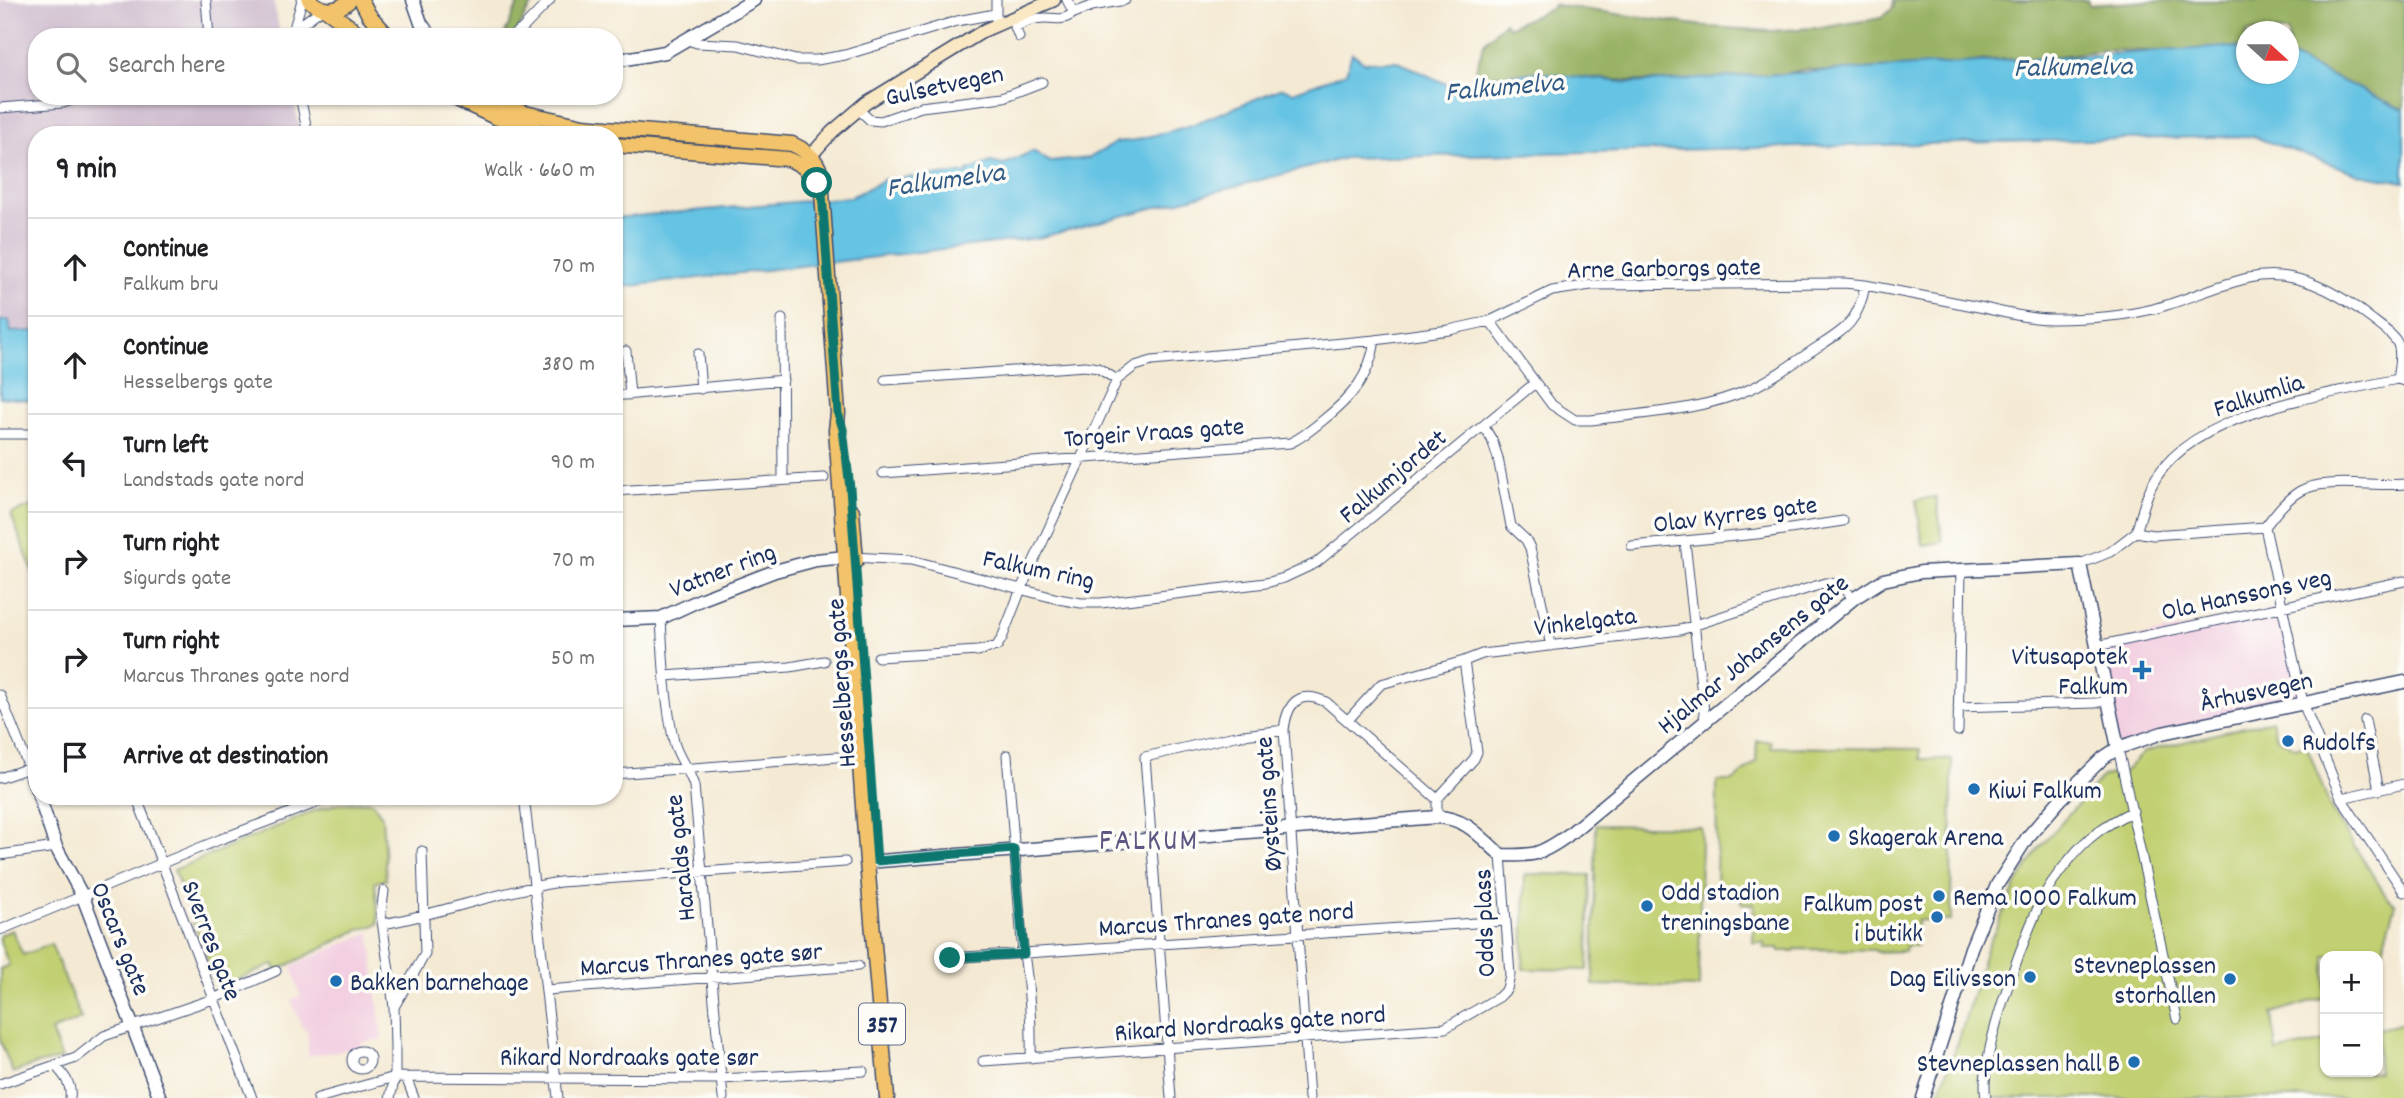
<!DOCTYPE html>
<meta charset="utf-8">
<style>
body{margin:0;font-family:Dekko,sans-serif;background:#f6f6f6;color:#202124}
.controls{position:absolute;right:21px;bottom:21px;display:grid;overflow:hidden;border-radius:14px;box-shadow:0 2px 5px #0004}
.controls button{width:63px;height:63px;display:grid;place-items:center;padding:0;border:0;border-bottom:2px solid #e0e0e0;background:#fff;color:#202124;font:35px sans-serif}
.compass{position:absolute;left:2236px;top:21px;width:63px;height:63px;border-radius:50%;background:#fff;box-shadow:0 2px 5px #0004;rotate:111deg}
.stop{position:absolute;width:21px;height:21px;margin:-16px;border:5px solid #0f766e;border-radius:50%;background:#fff}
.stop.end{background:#0f766e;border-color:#fff;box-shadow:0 2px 7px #0008}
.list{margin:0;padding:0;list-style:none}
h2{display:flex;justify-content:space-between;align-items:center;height:91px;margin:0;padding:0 28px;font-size:30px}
h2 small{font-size:23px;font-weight:400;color:#757577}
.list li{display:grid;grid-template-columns:46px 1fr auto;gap:21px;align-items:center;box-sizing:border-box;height:98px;padding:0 28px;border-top:2px solid #e0e0e0}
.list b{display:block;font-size:26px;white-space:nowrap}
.list p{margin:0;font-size:23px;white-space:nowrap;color:#757577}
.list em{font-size:23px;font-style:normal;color:#757577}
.icon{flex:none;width:38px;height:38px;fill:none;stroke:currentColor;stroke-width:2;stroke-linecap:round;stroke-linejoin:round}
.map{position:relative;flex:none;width:2404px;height:1098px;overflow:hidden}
.search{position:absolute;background:#fff;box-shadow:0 2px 5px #0004;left:28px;top:28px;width:595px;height:77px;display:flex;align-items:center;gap:18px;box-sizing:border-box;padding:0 24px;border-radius:28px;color:#757577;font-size:26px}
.panel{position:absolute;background:#fff;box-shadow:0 2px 5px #0004;left:28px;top:126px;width:595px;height:679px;border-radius:28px}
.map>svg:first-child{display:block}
.built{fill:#f2cfe1}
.industrial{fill:#cfbdcf}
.green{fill:#c2d073;stroke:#6e8068;stroke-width:2}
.forest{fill:#99b265;stroke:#5a7062;stroke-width:2}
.water{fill:#65c3e3;stroke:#4079a0;stroke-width:2}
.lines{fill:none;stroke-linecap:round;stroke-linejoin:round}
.minor-casing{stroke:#3c4b70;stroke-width:11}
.tertiary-casing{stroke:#3c4b70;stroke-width:15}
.secondary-casing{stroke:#3c4b70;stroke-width:15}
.primary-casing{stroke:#3c4b70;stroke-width:17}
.minor{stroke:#fff;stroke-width:9}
.tertiary{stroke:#fff;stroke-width:12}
.secondary{stroke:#fae7c3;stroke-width:12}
.primary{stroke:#f2c36a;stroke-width:14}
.route{stroke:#0f766e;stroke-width:9}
.poi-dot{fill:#1f6fb2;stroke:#fdfcf7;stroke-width:2.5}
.labels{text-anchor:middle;stroke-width:7;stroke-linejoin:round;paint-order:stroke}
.shield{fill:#fdfcf7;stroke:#5f6c8c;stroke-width:2}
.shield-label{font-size:24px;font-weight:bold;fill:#1b2f5e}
.street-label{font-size:26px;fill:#1b2f5e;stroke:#fdfcf7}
.poi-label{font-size:26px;fill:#1b2f5e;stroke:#fdfcf7;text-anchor:start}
.water-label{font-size:28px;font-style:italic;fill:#315b86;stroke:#fdfcf7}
.quarter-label{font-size:30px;letter-spacing:2px;fill:#5e5783;stroke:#fdfcf7}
</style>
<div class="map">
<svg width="2404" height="1098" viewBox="0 0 2404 1098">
<rect width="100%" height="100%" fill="#fdfcf7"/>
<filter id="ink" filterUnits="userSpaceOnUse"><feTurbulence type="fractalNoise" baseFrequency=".0143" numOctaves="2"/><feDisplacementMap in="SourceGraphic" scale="14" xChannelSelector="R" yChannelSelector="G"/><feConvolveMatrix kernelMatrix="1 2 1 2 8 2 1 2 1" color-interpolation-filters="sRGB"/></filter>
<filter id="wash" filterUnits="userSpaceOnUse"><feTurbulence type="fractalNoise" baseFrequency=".00686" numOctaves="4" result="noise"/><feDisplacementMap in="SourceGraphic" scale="28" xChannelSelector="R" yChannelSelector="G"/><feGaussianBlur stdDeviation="1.57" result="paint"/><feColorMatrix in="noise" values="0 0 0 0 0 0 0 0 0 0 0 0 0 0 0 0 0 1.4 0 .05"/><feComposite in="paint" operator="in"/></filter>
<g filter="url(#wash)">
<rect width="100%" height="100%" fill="#f4ead4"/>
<path class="built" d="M2283,607L2303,703L2118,748L2097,646Z
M370,932L382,1039L362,1042L361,1047L308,1056V1032L302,1027L291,1000L300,996L292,966Z"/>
<path class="industrial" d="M0,0H273L281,37H37V96H293L301,135H37V327L35,331L11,332L0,321Z"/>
<path class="green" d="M1936,497L1943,542L1923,545L1916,500Z
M37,504V574L34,575L11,514Z
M2272,720L2277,738L2296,748L2306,744L2331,809L2388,899L2396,904L2378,967V956H2325V997L2272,1013L2276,1052L2325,1041V1072H2378V1029L2404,1023V1098H1937L1960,1036L1985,952L2017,883L2040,847L2103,776L2124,772L2144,752Z
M1757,741H1771V747L1920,749V759H1952L1951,921L1917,920L1916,946H1906L1905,951L1876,952L1875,950L1795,949L1794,951H1780L1779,948H1764V943H1753L1754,904L1742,903L1738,891L1716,890L1717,781H1733L1756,762Z
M371,801L382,816L386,880L375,882L379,924L356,931L276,971L274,964L218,988L174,870L314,811L337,804Z
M1596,825L1701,827L1699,987L1593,985Z
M1525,874L1590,875L1588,970L1523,969Z
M12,930L23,955L51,944L81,1019L51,1031L62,1059L36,1064L13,1073L0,1040V969L9,965L0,942V935Z"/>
<path class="forest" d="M520,0H537L527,12L514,37H503Z
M1894,0H2087L2089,5L2149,1L2404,0V110L2289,56L2288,32H2246V53L2103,50L2045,58L1986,60L1869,78L1807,69L1749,81H1631L1512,73L1473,79L1484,43L1505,22L1508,27L1551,9L1554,5L1711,27L1771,31L1826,27L1881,18L1893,8Z"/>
<path class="water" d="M2227,47L2246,49V74H2288L2289,56L2404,110V182L2359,174L2251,136L1345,158L1038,238L614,288V218L851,197L886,179L968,173L967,171L991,162L1003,165L1033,151L1050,162L1089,158L1117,142L1136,140L1189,126L1282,88L1293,92L1346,73L1352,53L1364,62L1396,61L1451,86L1534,72L1631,83Z
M9,320L11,332L35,331L37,327V401L0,397V321Z"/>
</g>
<g filter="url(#ink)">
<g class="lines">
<defs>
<path id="minor" d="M206,0L209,37
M1067,0L1074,13L1092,6L1125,0
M996,19V0
M293,32L302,0
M294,37L299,26L322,9
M510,37L522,29L550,0
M1019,37L1015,27C1024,22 1034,18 1045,18C1060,18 1060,22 1074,13
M688,40L697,43L738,45L796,60H817L845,55L957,21L995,14
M300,96L308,135
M0,108L63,103L84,96
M858,109L870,120L881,121L921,107L1003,97L1042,82
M782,319L783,480
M1490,321L1552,405L1575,420H1591C1643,413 1702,411 1750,389C1771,380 1790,365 1810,352C1842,331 1858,326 1865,285
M626,351L630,395
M698,354L701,389
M885,380L1085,366L1098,368L1117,380L1135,366L1152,361L1375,340L1449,330L1490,321L1552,291L1591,285L1844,283L1865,285C1903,292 1941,300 1979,307C2003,312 2028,319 2052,319C2086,319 2120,317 2153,309C2185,301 2216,285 2249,278C2293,268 2337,291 2370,318C2400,341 2404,341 2397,379
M614,396L783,380
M1484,427L1492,440L1498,458L1511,526L1526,540L1530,548L1551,646
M0,434H37
M883,473L1290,443C1303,437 1312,429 1322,421C1351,398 1370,377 1375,340
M614,491L824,478
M2265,527L2303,703L2341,798L2404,892
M2265,527C2275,514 2285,500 2300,491C2324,477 2375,487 2404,484
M2136,532C2141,518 2144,501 2151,487C2187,411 2324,396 2397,379L2404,381
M1685,542L1705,721
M1632,546L1757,534L1843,521
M851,557L911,560L1058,599L1081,603H1101L1266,583L1284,578L1316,563L1535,383
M2080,564L2110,552L2136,532L2153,535L2265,527
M661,618C663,659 665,702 674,742C678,758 690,771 694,786L723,1098
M2097,646L2404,581
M878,657L978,651L997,646L1002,638L1021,589L1117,380
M665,676L790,667L824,661
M0,695L29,768L0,778
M1958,707L2096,703L2108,700
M1348,720L1381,684L1464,661
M2365,720L2379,790
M1958,731L1961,569
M2118,748L2177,1019
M1007,755L1022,942C1029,982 1032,1017 1031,1058
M614,774L836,757
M136,796L252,1098
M524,796L558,1098
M2341,798L2404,784
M1437,799L1474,759L1477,752L1464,661L1482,654L1680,630L1825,583C1839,582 1844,588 1853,599
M0,855L56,847
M384,891L381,914L394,1007L395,1046V1077L390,1098
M383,924C443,913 500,891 560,882L845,862
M0,930L221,839L334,796
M950,958L1505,921
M547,990L858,966
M394,1007L425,954L422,851
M352 1060a9 9 0 1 1 18 0a9 9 0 1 1-18 0Z
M983,1061L1445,1028L1499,997L1507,989L1510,975L1501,855
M55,1065C64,1075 72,1084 70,1098
M406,1077L414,1098
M0,1084L76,1058L104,1036L213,999L276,971
M318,1098L395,1077L721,1079L863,1071
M1171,1098L1145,757L1235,736L1284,730
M1309,1098L1284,730C1287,704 1298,689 1326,702L1437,799V817
M1986,1098C1978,1056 2022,944 2040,903C2047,888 2059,872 2070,859C2088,836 2107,824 2133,811"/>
<path id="tertiary" d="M413,0L421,23L431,37
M614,61L665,52L754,0
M614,620L661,618L702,599L775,571L816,560L846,557
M37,765L29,768L37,790
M39,796L56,847L83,897L160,1098
M867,862L1437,817C1467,818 1480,837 1501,855C1534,856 1540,855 1567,836L1853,599L1883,580L1921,572L2080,564L2118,748
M1923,1098L1971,948L1997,885L2027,838L2060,800L2103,758L2118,748L2162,733L2404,682"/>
<path id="secondary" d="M805,162L832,132L866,103L985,30L1054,0"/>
<path id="primary" d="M309,0C322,12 337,13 350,0
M361,0L369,15L389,37
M327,10L364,37
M450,96L495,117L553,135
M479,96L525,113L583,126L792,144C815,154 824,169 822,193L838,413L836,430L867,862L887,1098
M614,145L788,159C804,165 812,173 819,188
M852,511L856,561"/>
</defs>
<use href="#minor" class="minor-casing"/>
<use href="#tertiary" class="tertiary-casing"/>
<use href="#secondary" class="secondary-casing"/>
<use href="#primary" class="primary-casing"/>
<use href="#minor" class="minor"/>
<use href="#tertiary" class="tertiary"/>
<use href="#secondary" class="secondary"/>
<use href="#primary" class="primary"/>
</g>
</g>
<g class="lines" filter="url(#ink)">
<path class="route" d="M817,183L822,193L838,413L843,429L850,488L877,861L1014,849L1024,954L950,958"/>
</g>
<g class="poi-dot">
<path d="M2138.5 659.5h7v7h7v7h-7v7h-7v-7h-7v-7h7z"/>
<circle cx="2288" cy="741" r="7"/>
<circle cx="1974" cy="789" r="7"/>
<circle cx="1834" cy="836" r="7"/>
<circle cx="1939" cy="896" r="7"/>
<circle cx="1647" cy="906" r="7"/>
<circle cx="1937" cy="917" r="7"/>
<circle cx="2030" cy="977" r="7"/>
<circle cx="2230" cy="979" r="7"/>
<circle cx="336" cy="981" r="7"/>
<circle cx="2134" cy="1062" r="7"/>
</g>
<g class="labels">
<rect class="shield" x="859" y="1003.5" width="46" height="41" rx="5"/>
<g class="shield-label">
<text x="882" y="1032">357</text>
</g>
<g class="street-label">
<text transform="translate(944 84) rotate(-12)" y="9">Gulsetvegen</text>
<text transform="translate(1664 267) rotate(-1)" y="9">Arne Garborgs gate</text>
<text transform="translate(2258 394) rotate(-18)" y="9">Falkumlia</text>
<text transform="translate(1154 431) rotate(-4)" y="9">Torgeir Vraas gate</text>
<text transform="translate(1392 475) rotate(-40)" y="9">Falkumjordet</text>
<text transform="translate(1735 513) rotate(-7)" y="9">Olav Kyrres gate</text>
<text transform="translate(1039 568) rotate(12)" y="9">Falkum ring</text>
<text transform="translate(722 569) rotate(-21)" y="9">Vatner ring</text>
<text transform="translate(2246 593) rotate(-12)" y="9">Ola Hanssons veg</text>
<text transform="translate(1585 620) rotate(-7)" y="9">Vinkelgata</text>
<text transform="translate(1752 653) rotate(-39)" y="9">Hjalmar Johansens gate</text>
<text transform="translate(840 683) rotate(-94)" y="9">Hesselbergs gate</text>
<text transform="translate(2256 690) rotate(-12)" y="9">Århusvegen</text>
<text transform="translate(1267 804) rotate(-94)" y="9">Øysteins gate</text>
<text transform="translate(679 858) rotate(-96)" y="9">Haralds gate</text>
<text transform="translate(1226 918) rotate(-4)" y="9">Marcus Thranes gate nord</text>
<text transform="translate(1483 923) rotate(-92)" y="9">Odds plass</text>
<text transform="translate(122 938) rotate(68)" y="9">Oscars gate</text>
<text transform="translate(213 940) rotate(69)" y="9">Sverres gate</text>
<text transform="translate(701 958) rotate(-4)" y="9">Marcus Thranes gate sør</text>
<text transform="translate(1250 1022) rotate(-4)" y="9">Rikard Nordraaks gate nord</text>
<text x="629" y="1065">Rikard Nordraaks gate sør</text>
</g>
<g class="poi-label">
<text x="2128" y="664" text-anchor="end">Vitusapotek<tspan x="2128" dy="30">Falkum</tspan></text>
<text x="2302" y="750">Rudolfs</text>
<text x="1988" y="798">Kiwi Falkum</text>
<text x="1848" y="845">Skagerak Arena</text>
<text x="1661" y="900">Odd stadion<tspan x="1661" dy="30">treningsbane</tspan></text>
<text x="1953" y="905">Rema 1000 Falkum</text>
<text x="1923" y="911" text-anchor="end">Falkum post<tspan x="1923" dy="30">i butikk</tspan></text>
<text x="2216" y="973" text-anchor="end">Stevneplassen<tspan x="2216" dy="30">storhallen</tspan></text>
<text x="2016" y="986" text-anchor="end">Dag Eilivsson</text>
<text x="350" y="990">Bakken barnehage</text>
<text x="2120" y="1071" text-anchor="end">Stevneplassen hall B</text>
</g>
<g class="water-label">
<text transform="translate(2073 65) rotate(-1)" y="10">Falkumelva</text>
<text transform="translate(1504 85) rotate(-5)" y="10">Falkumelva</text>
<text transform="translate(945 178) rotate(-8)" y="10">Falkumelva</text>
</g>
<g class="quarter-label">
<text x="1149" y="849">FALKUM</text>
</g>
</g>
</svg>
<div class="controls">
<button>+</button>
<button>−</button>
</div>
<svg class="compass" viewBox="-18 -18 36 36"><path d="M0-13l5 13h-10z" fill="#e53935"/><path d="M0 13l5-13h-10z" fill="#757577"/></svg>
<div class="stop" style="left:817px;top:183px"></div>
<div class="stop end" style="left:950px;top:958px"></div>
<div class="search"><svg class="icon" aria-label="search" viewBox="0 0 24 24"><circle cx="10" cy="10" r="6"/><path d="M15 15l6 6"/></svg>Search here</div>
<section class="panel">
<h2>9 min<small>Walk · 660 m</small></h2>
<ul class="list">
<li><svg class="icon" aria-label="ahead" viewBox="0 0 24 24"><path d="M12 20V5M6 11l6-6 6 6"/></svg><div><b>Continue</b><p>Falkum bru</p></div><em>70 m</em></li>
<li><svg class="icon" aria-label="ahead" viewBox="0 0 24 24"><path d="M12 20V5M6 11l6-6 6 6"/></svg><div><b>Continue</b><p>Hesselbergs gate</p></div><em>380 m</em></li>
<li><svg class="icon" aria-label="left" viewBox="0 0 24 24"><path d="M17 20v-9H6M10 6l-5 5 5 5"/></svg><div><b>Turn left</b><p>Landstads gate nord</p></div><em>90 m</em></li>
<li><svg class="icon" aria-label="right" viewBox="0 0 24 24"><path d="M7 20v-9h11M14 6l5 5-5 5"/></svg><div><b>Turn right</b><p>Sigurds gate</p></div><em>70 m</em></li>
<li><svg class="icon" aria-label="right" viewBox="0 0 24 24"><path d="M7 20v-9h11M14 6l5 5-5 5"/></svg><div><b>Turn right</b><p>Marcus Thranes gate nord</p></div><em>50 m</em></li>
<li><svg class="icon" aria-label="arrive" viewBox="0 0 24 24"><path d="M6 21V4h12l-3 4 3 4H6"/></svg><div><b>Arrive at destination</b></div></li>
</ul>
</section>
</div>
